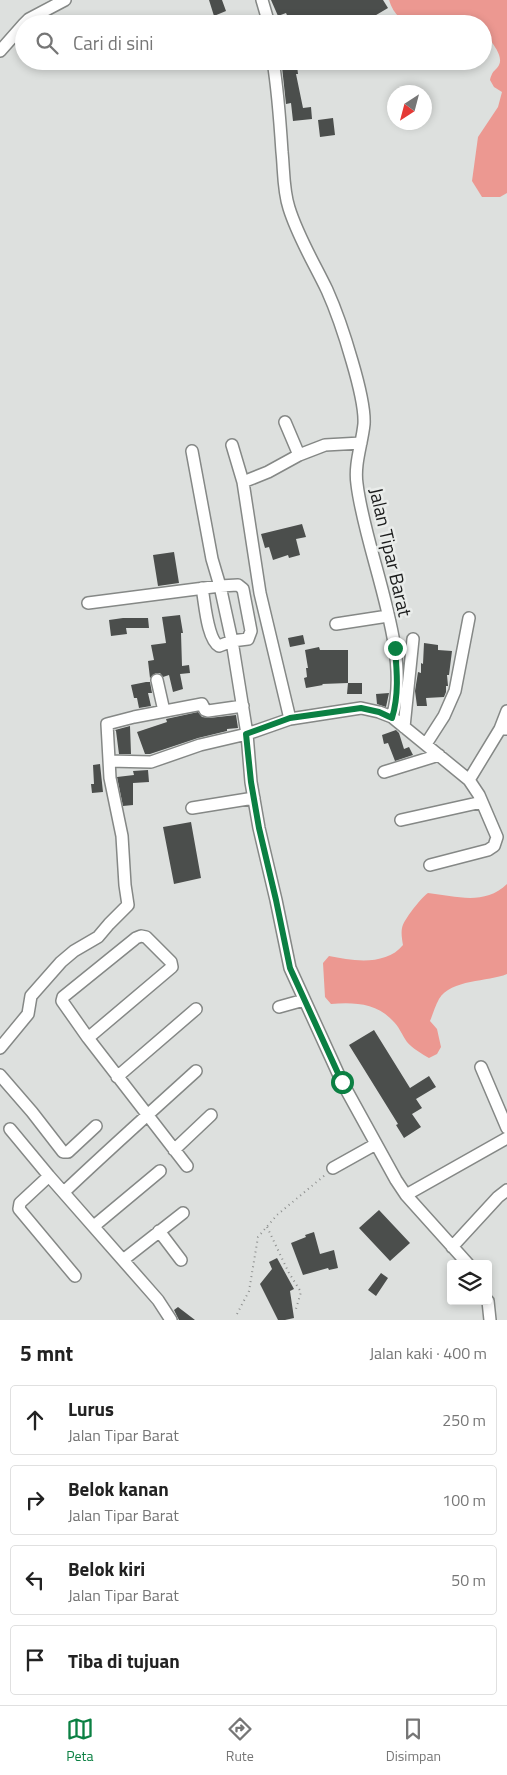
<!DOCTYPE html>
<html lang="id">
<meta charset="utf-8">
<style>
body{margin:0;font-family:"Titillium Web",sans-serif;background:#f6f6f6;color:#222}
.controls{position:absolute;right:15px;bottom:15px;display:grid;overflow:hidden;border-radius:5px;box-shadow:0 2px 8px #0003}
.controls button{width:45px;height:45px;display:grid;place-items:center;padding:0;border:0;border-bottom:1px solid #e0e0e0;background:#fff;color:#222;font:25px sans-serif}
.compass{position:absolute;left:387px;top:85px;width:45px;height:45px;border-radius:50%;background:#fff;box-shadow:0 2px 8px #0003;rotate:216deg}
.stop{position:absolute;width:15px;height:15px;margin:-11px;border:4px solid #0b8043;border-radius:50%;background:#fff}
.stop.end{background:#0b8043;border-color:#fff;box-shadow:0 1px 5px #0008}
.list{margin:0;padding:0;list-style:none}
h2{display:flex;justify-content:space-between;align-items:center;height:65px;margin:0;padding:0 20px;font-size:21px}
h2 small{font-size:16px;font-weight:400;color:#767676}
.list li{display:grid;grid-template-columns:32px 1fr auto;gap:15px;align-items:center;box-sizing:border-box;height:70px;margin:0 10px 10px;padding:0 10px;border:1px solid #e0e0e0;border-radius:5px}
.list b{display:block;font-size:19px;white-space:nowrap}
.list p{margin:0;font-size:16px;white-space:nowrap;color:#767676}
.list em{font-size:16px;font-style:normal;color:#767676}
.icon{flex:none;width:28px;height:28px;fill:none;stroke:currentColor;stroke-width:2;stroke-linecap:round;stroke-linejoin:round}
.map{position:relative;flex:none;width:507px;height:1320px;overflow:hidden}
.search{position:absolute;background:#fff;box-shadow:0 2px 8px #0003;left:15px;right:15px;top:15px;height:55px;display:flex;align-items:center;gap:12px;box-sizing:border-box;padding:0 18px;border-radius:28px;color:#767676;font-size:19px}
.sheet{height:385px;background:#fff}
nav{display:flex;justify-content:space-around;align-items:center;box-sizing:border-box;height:70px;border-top:1px solid #e0e0e0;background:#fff;font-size:14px;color:#767676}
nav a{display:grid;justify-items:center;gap:2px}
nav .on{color:#0b8043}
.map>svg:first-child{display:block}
.green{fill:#ec9891}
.building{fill:#4b4e4c}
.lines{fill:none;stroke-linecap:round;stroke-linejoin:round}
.minor-casing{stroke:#858886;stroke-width:14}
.path{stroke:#8d8f8e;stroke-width:2;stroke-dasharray:1 4;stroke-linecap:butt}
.minor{stroke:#fff;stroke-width:11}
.route{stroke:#0b8043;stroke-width:6}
.labels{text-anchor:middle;stroke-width:5;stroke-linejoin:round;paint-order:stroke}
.street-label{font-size:19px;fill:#1b1c1c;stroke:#eaedeb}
</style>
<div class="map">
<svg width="507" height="1320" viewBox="0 0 507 1320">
<rect width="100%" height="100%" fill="#dde0de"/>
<path class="green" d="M389,0H507V193L500,197H482L472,181L478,137L498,107L502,92L494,87L490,80C493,69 495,72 499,65C503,57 495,47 491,41L483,39V24H438C431,21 429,23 422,24C405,26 394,16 389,0Z
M507,884V974C488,982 451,979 439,999C435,1006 433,1014 430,1021L437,1029L441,1047L437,1054L429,1058C422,1054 412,1048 407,1042C402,1035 399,1026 392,1020C376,1003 353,1002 331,1004L325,997L323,963L329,956C353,961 386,966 403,945C402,939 401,933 402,928C404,919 421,898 428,893C456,896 484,906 507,884Z"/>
<path class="building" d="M209,0H222L226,11L214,16Z
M271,0H383L388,8L366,21L369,24H337L331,15L311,24H291L286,13L278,16Z
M297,65L298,74H296L303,108L311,107L312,119L293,121L291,103L286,104L282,67Z
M333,118L335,135L320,137L318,120Z
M302,524L306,537L296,539L300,555L289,558L288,555L273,560L269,547L265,548L261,534Z
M174,552L179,583L158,586L153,555Z
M180,615L183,633H181L182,666L189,665L190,673L180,674L183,689L173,692L169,675L163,677L160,673H156L150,678L148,661L154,660L151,645L166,643L162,617Z
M123,618H148L149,628H126L127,634L111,636L109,620Z
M303,635L305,644L290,647L288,638Z
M424,643L438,645V650L452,651L449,675H447L448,686H446V692L444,697L426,698L427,706H417L415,691L418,672L421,673V663L423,664Z
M319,647L320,650H348V683L322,684L323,685L306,688L304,678L307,677L306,668H308L305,650Z
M146,682H150L152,693H148L151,706L139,708L137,698H134L131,685Z
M348,683H362V694H347Z
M389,693L386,707L377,704L376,694Z
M198,712L202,717L209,718L236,715L238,728L227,729V731L198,738L150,754H145L137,732L167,722L166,719Z
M130,726L131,754H119L116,731L115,730Z
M396,730L399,733L404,749L409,747L413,755L395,761L388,743L384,744L382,735Z
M100,764L103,792L92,793L91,784H94L93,765Z
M148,770L149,782L133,783V805L123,806L117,777L134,775L133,771Z
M191,822L201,878L174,884L163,827Z
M374,1030L410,1088L429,1076L436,1087L416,1099L422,1108L412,1114L421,1127L404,1138L396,1125L398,1124L349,1045Z
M379,1210L410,1243L390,1261L359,1228Z
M314,1232L320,1254L334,1250L338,1268L329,1270L328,1268L303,1275L291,1243L306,1237L305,1235Z
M277,1258L294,1289L290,1291L294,1318L285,1320H278L260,1284L272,1269L269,1262Z
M381,1273L388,1278L376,1296L368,1290Z
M178,1307L195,1320H179L174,1310Z"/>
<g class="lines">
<defs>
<path id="minor" d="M262,0L269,24
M24,24L29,19L65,0
M0,51L24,24
M273,61C278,91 280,121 282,152C284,170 283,190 289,208C298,237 314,263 327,290C336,310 346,340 352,361C357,378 365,408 364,424C362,444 354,464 357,484C365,553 413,652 392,717
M285,422L299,455
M232,445L243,482L260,593L290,719
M243,482L268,472L299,455L325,445L361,443
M88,603L220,586L238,585L243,589L251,631L248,639L232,641L219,646C207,639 205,603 202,588
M336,624L388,616
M157,680L164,711
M404,727L413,639
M500,729L507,711
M426,744L444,716L455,691L469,618
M109,761L151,762L200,745L247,734L232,641L220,586L212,559L192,451
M384,772L439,755
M469,780L500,729H507
M192,808L254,798
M401,820L482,802
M430,865L488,850L494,846L497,837L479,795L469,780L392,717L379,712L361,708L290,719L247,734L251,782L259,828L276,900L290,968L342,1082L396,1180L406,1195L468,1264
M279,1007L304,1000
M88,1038L172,967L171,962L146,937L141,936L136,938L63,997L62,1001L88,1038L187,1166
M0,1048L28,1014L31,996L61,962L74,951L98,937L109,924L128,905L125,885L122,836L110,778L107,724L134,717L202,704L205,710L208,711L243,706
M481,1067L507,1128
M0,1075L32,1112L63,1152H68L96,1126
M117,1077L196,1009
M10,1129L49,1176L158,1300L171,1320
M174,1150L211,1115
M333,1168L376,1144
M49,1176L20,1203L19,1209L75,1276
M64,1192C107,1151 152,1111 196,1071
M406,1195L507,1138
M94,1226L160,1171
M159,1231L181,1260
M452,1247L498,1197L507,1190
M123,1260L183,1213
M488,1301L490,1320"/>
</defs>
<use href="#minor" class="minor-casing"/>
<path class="path" d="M267,1227L289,1273L301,1292L296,1309
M237,1314L249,1291L258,1237L277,1215L325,1175"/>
<use href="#minor" class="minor"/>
</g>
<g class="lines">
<path class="route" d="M342,1082L290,968L276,900L259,828L251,782L246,734L290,718L361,708L379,712L392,718C399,695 397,672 395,648"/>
</g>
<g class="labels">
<g class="street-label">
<text transform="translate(391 552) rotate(77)" y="7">Jalan Tipar Barat</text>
</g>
</g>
</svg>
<div class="controls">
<button><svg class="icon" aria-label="layers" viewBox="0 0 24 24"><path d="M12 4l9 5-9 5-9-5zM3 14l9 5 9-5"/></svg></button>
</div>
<svg class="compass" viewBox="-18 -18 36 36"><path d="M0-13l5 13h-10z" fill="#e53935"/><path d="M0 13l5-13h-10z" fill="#767676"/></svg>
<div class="stop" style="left:342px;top:1082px"></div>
<div class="stop end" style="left:395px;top:648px"></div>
<div class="search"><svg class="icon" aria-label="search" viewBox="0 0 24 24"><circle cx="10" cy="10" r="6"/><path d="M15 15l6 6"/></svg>Cari di sini</div>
</div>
<section class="sheet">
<h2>5 mnt<small>Jalan kaki · 400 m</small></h2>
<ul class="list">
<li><svg class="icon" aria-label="ahead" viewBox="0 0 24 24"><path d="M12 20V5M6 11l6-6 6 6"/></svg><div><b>Lurus</b><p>Jalan Tipar Barat</p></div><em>250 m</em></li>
<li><svg class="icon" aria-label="right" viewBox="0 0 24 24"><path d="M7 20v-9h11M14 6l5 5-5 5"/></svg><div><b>Belok kanan</b><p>Jalan Tipar Barat</p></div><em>100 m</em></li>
<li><svg class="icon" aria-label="left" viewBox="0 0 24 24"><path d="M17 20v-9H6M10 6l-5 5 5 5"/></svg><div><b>Belok kiri</b><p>Jalan Tipar Barat</p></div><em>50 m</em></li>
<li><svg class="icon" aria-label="arrive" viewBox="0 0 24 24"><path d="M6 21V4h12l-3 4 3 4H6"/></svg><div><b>Tiba di tujuan</b></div></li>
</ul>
</section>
<nav>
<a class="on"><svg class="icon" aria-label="map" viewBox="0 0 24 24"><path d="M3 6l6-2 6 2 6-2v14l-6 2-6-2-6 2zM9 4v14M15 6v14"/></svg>Peta</a>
<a><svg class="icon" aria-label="directions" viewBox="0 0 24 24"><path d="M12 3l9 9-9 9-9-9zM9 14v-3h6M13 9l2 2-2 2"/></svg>Rute</a>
<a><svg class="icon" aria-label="saved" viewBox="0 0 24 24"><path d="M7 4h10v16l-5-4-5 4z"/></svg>Disimpan</a>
</nav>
